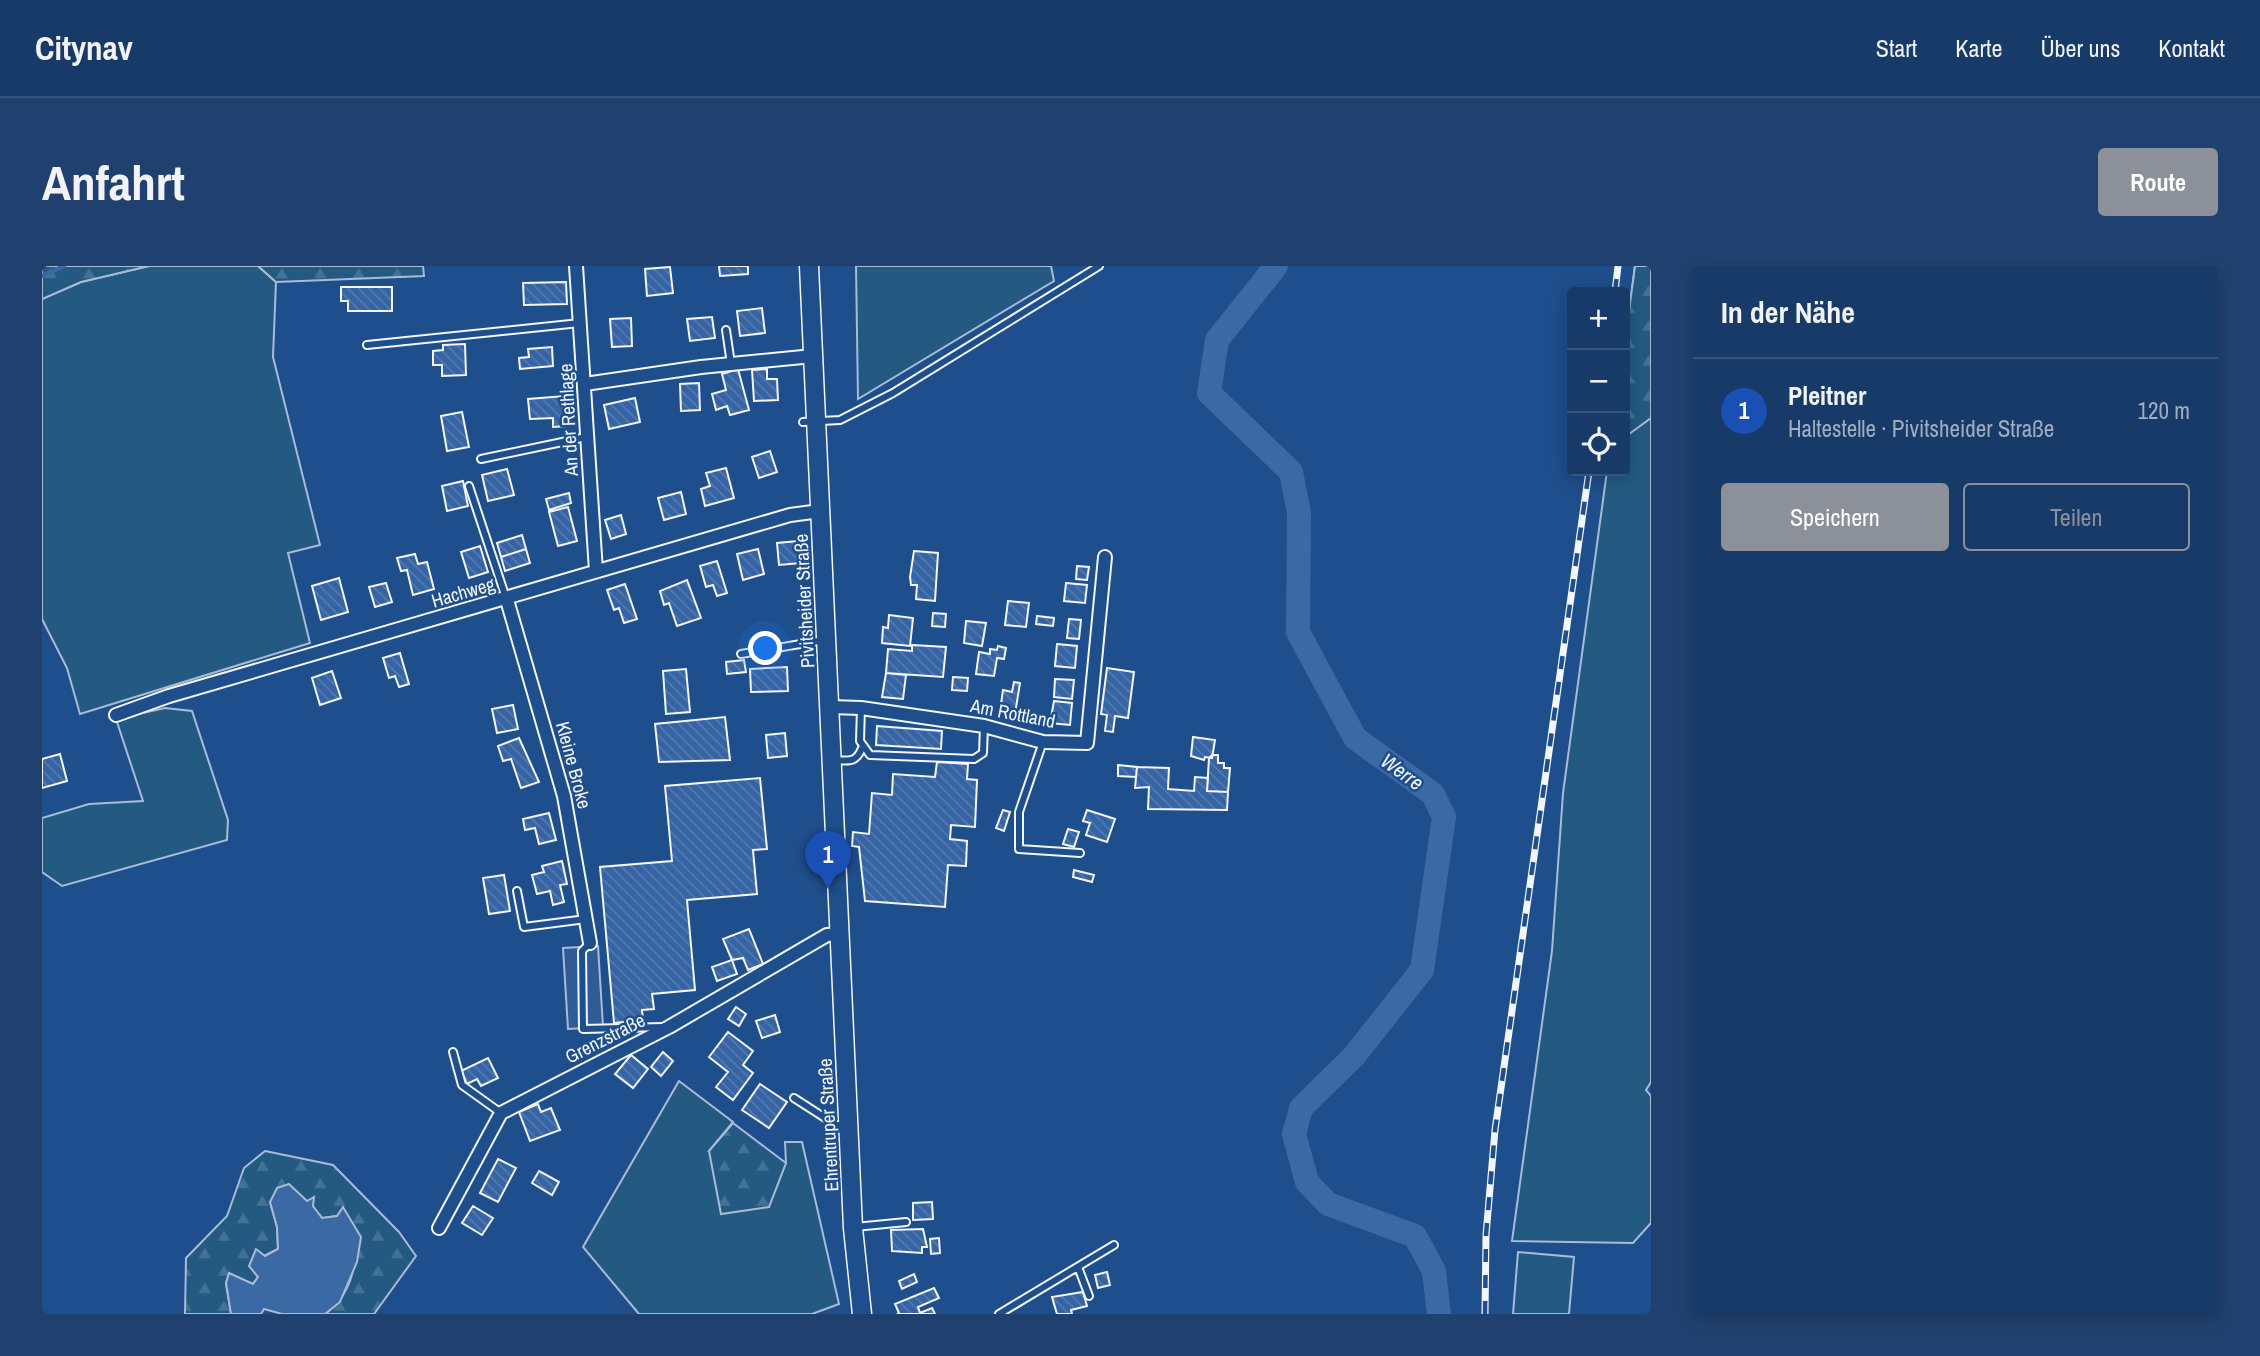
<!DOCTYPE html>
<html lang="de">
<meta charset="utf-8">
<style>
body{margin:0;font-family:"Archivo Narrow",sans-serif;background:#20416f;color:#f1f3f6}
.controls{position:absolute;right:21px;top:21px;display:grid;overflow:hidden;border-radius:7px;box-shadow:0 4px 18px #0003}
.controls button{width:63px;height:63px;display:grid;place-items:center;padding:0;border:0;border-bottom:2px solid #36547d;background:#173a69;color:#f1f3f6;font:35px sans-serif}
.you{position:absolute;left:724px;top:383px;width:24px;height:24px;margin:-18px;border:5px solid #fff;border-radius:50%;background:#1a73e8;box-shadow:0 0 0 10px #1a73e833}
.badge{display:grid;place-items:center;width:46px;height:46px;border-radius:50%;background:#8c9099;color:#fff;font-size:23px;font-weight:700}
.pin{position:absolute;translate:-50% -58px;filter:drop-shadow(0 2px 4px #0008)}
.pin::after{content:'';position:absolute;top:37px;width:24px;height:21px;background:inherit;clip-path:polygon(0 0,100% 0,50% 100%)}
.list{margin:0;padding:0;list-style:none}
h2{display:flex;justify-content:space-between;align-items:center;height:91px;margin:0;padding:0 28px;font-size:30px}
h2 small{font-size:23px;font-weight:400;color:#9eadc0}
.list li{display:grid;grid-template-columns:46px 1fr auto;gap:21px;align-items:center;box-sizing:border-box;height:105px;padding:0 28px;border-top:2px solid #36547d}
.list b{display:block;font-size:26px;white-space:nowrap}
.list p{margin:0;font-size:23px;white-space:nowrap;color:#9eadc0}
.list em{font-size:23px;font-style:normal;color:#9eadc0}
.actions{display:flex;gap:14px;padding:21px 28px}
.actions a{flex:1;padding:16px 0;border:2px solid #8c9099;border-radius:7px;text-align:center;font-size:24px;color:#8c9099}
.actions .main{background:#8c9099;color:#fff}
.icon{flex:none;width:38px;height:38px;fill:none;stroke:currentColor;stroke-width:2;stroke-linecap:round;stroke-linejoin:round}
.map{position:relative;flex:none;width:1609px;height:1048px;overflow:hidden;border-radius:7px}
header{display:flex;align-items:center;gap:42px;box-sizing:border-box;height:98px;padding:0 35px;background:#173a69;border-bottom:2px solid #36547d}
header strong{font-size:33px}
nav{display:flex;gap:38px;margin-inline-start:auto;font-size:24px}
.intro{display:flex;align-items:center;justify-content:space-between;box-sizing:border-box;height:168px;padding:0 42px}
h1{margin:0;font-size:49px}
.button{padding:18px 32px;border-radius:7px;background:#8c9099;color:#fff;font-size:24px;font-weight:700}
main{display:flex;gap:42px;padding:0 42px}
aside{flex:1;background:#173a69;border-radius:7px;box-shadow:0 4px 18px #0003}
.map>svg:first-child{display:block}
.green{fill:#245a82;stroke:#a8bbd7;stroke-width:2}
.forest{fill:url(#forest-firs);stroke:#a8bbd7;stroke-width:2}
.parking{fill:#305b95;stroke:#a8bbd7;stroke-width:2}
.water{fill:#3b69a3;stroke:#a8bbd7;stroke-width:2}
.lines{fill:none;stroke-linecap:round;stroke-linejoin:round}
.stream{stroke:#3b69a3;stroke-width:4.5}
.river{stroke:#3b69a3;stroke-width:24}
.building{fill:url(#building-back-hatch);stroke:#f2f6ff;stroke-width:2}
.lane-casing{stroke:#f2f6ff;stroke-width:10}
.street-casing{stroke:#f2f6ff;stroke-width:16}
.secondary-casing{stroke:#f2f6ff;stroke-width:21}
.lane{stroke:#1f4e8c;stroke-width:6}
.street{stroke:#1f4e8c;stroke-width:12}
.secondary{stroke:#1f4e8c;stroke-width:18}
.rail-casing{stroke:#f2f6ff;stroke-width:7}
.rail{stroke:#1f4e8c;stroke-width:4.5;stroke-dasharray:13;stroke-linecap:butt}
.labels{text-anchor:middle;stroke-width:5;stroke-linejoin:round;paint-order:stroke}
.street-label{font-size:19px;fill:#f2f6ff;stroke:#1f4e8c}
.water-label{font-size:21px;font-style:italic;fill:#f2f6ff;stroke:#1f4e8c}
</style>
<header>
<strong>Citynav</strong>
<nav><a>Start</a><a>Karte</a><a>Über uns</a><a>Kontakt</a></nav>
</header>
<div class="intro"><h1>Anfahrt</h1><a class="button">Route</a></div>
<main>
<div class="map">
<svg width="1609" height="1048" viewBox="0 0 1609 1048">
<defs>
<pattern id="forest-firs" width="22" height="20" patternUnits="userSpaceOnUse" patternTransform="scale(1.75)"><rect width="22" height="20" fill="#245a82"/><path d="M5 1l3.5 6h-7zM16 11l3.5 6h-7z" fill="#447295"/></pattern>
<pattern id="building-back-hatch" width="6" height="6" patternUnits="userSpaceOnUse" patternTransform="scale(1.75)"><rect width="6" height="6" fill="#3563a3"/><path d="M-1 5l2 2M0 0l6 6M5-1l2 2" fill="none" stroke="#537ab1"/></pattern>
</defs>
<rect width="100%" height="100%" fill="#1f4e8c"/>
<path class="green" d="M107,0H216L234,16L231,91L278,279L246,287L268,377L38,448L25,402L0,353V33L39,16Z
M814,0H1009L1012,15L816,133Z
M1593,0H1609V816L1604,824L1609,830V957L1591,977L1470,975L1510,685L1521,527L1565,205H1583V75Z
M123,442L150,445L186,554L185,574L20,620L0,606V552L47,538L101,535L74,453Z
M637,815L691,856L667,885L744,897L743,876H760L797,1038L770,1048H597L541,981Z
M1476,986L1532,991L1527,1048H1471Z"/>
<path class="forest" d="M0,0H107L39,16L0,33Z
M216,0H381L382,10L234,16Z
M1593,0H1609V152L1583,171V75Z
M691,857L744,897L727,941L679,948L667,885Z
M223,885L291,899L357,966L374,990L332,1048H283C317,1022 320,979 301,942L295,950L280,952L265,935L228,936L235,961L236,983L222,990L214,984L216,1011L211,1018L187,1008L184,1017L189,1048H143L144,992L185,950L202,902Z"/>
<path class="parking" d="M556,680L561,761L526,763L521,682Z"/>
<path class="water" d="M247,918L265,935L272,931L271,940L280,952L295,950L301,941L319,971L315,996L298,1036L283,1048H240L222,1043L219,1048H189L184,1017L187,1007L211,1018L216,1011L207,1000L214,983L223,990L236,983L235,961L228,936L235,922Z"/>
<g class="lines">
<path class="stream" d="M0,10L22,0"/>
<path class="river" d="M1234,0L1175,74L1167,127L1249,206L1257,247L1256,366L1313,472L1391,528L1402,551L1380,704L1312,790L1259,842L1252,868L1265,916L1286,938L1373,970L1392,1005L1397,1048"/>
</g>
<path class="building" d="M677,0H706V8L678,10Z
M628,1L631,27L605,30L603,3Z
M524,16L525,38L482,39L481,17Z
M299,21H350V45H306V35H299Z
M720,42L723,67L698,70L695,45Z
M670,51L673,72L648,75L645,53Z
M589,52L590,80L570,81L568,53Z
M423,78L424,109L400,110V99H391V85L401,84V79Z
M510,81L511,100L478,103L477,92L487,91L486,83Z
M696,103L707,144L688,149L685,140L674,144L670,128L684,124L680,108Z
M725,103V113H735L736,134L712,135L710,104Z
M657,117L658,144L639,145L638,118Z
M523,130L525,160L511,161V152L488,153L486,133Z
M593,132L598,156L567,163L562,139Z
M420,146L427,181L405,185L399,150Z
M728,185L735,206L717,212L710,191Z
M684,202L692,232L663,240L659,223L668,220L664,207Z
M465,203L472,229L446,235L440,209Z
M421,215L426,240L405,245L400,220Z
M639,226L644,248L622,254L616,232Z
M527,227L529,237L507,244L504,233Z
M526,241L535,275L516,280L507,246Z
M579,249L584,268L569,273L563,254Z
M480,269L484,283L459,291L455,277Z
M756,275L759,297L737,299L735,277Z
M438,280L446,306L427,312L419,286Z
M484,283L488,297L463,305L459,291Z
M716,283L722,308L701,314L695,288Z
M872,285L896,287L893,335L874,333L875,319H869L868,311Z
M373,288L376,298L385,296L392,323L371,329L365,304L359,305L355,292Z
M675,295L685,327L675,330L671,319L664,321L658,300Z
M1035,300L1047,301L1045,314L1034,313Z
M297,312L306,346L279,354L270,320Z
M645,314L659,352L635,360L627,337L622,339L618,325Z
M344,317L350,336L333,341L327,321Z
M1024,317L1045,319L1043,337L1022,335Z
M583,318L595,353L582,357L577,342L572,344L565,324Z
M966,335L987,337L984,361L963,359Z
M891,347L904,348L903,361L890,360Z
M847,349L871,352L868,380L840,377L841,361L846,362Z
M995,350L1012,352L1011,360L994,358Z
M1027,353L1039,354L1037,373L1025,372Z
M924,355L944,357L940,380L922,377Z
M1015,378L1035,380L1033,402L1013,400Z
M870,379L904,381L901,411L844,407L846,383L870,385Z
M956,380L964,382L962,393L955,392L952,410L934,408L937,386L948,388V383L955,384Z
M358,387L367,418L357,421L353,410L347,412L341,392Z
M702,394L704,406L685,408L684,396Z
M745,401L746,425L709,426L708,403Z
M1065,402L1092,406L1086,452L1073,450L1071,466L1063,465L1065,449L1059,448Z
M644,403L648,446L624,448L621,405Z
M290,405L299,432L278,439L270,412Z
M844,407L864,409L861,433L840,431Z
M911,411L926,412L925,425L910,424Z
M1013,413L1032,414L1030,433L1012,431Z
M972,416L978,417L973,448L958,445L961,424L970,426Z
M1012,435L1030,437L1028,459L1008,457Z
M471,439L476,463L455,467L450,443Z
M683,451L688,494L617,496L613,458Z
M835,460L900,465L899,483L834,479Z
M743,467L745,490L726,492L724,469Z
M1151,471L1173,474L1170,492L1163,491L1162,494L1149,490Z
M477,472L497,516L479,522L469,493L461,495L456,480Z
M18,488L25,515L0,522V493Z
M1170,489H1176V497H1182V502H1188L1186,526L1165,525L1167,492Z
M895,496L926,498L925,513L935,514L933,561L909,559L908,573L925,575L924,600L906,599L903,641L823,635L817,581L810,580L811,566L827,568L830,527L850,529L851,508L893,511Z
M1076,499L1095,501L1094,511L1076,510Z
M1095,501L1127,502L1126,523L1152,525L1153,511L1166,512L1165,525L1186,526L1185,544L1106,543L1107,521L1093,522Z
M718,512L725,583L711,584L715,628L645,634L653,724L610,728L612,743L600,744L601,754L572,757L558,601L630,595L623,520Z
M961,544L968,546L962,565L954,562Z
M1045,544L1073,553L1065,576L1044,569L1048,557L1041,555Z
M507,547L514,574L497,578L493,562L483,564L481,553Z
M1026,563L1037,566L1032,581L1021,578Z
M520,595L525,618L518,619L522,636L511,639L508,625L495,628L490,609L502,606L500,600Z
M1032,604L1052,609L1050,616L1031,611Z
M462,609L468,645L447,648L441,612Z
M707,663L721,698L706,704L701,692L690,694L681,673Z
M690,694L695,708L675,715L670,701Z
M694,741L704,748L697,760L686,753Z
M733,749L738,766L720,772L714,755Z
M686,766L711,785L701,799L711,807L691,834L674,821L686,806L667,791Z
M621,786L631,795L619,810L609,801Z
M589,789L606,803L591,822L573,808Z
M446,792L456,812L439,820L435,813L425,818L419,805Z
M718,818L745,836L727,862L700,844Z
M496,838L499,846L509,842L518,864L488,875L477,846Z
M456,893L474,902L456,936L438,927Z
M497,905L517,916L510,929L490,917Z
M890,936L891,953L871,954V937Z
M431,940L451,952L440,969L420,957Z
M881,963L885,981H880V987L850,985L849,964Z
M897,972L898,987L889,988L888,973Z
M1065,1006L1068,1019L1056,1022L1053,1009Z
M872,1008L875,1016L860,1023L857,1015Z
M892,1022L897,1032L876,1041L878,1047L890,1042L893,1048H855L857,1047L853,1038Z
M1041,1026L1045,1040L1029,1044L1030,1048H1015L1010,1031Z"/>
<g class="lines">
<defs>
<path id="lane" d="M684,64L689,98
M325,79L538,57
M761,156L798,154L851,127L1057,0
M439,193L544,171
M427,220L464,332
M699,388L782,374
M819,442L818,475L828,489L932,493L941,487L942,460
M1001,476L977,546V583L1038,587
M792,494C807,495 814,497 820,482
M475,625L482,661L544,653
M548,677L540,685L541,763L621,761
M411,786L420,819L459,847
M752,832L794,859H805
M813,961L864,956
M1036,1001L1047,1030
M957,1048L1072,979"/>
<path id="street" d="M534,0L554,305
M543,118L659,101L771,90
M465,334L522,530L548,677
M788,441L819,442L942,460L1001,476L1045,477L1063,291
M74,449L127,430L748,249L778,245
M397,962L459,847L627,761L785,669L798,668"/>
<path id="secondary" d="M767,0L811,962L820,1048"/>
</defs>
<use href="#lane" class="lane-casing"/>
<use href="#street" class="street-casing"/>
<use href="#secondary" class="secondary-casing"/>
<use href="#lane" class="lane"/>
<use href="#street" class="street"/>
<use href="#secondary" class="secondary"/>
<defs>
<path id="rail" d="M1573,26L1576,0
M1443,1048L1444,969L1453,864L1547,205"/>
</defs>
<use href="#rail" class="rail-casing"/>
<use href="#rail" class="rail"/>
</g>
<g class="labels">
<g class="street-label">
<text transform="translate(526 154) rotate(-93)" y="7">An der Rethlage</text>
<text transform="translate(421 326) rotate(-16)" y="7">Hachweg</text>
<text transform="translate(762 335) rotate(-93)" y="7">Pivitsheider Straße</text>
<text transform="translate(971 447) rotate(11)" y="7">Am Rottland</text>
<text transform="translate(532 499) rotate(75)" y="7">Kleine Broke</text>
<text transform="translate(563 772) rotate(-27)" y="7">Grenzstraße</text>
<text transform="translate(786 859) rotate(-93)" y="7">Ehrentruper Straße</text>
</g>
<g class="water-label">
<text transform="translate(1360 506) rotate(36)" y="7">Werre</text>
</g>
</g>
</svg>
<div class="controls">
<button>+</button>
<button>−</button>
<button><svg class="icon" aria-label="locate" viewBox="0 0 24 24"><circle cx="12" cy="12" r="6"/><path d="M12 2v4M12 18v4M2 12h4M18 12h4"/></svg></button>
</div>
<div class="you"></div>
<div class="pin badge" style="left:786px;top:623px;background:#1a4fb4">1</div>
</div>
<aside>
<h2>In der Nähe<small></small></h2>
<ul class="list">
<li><span class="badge" style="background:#1a4fb4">1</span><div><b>Pleitner</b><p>Haltestelle · Pivitsheider Straße</p></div><em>120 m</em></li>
</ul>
<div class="actions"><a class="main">Speichern</a><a>Teilen</a></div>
</aside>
</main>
